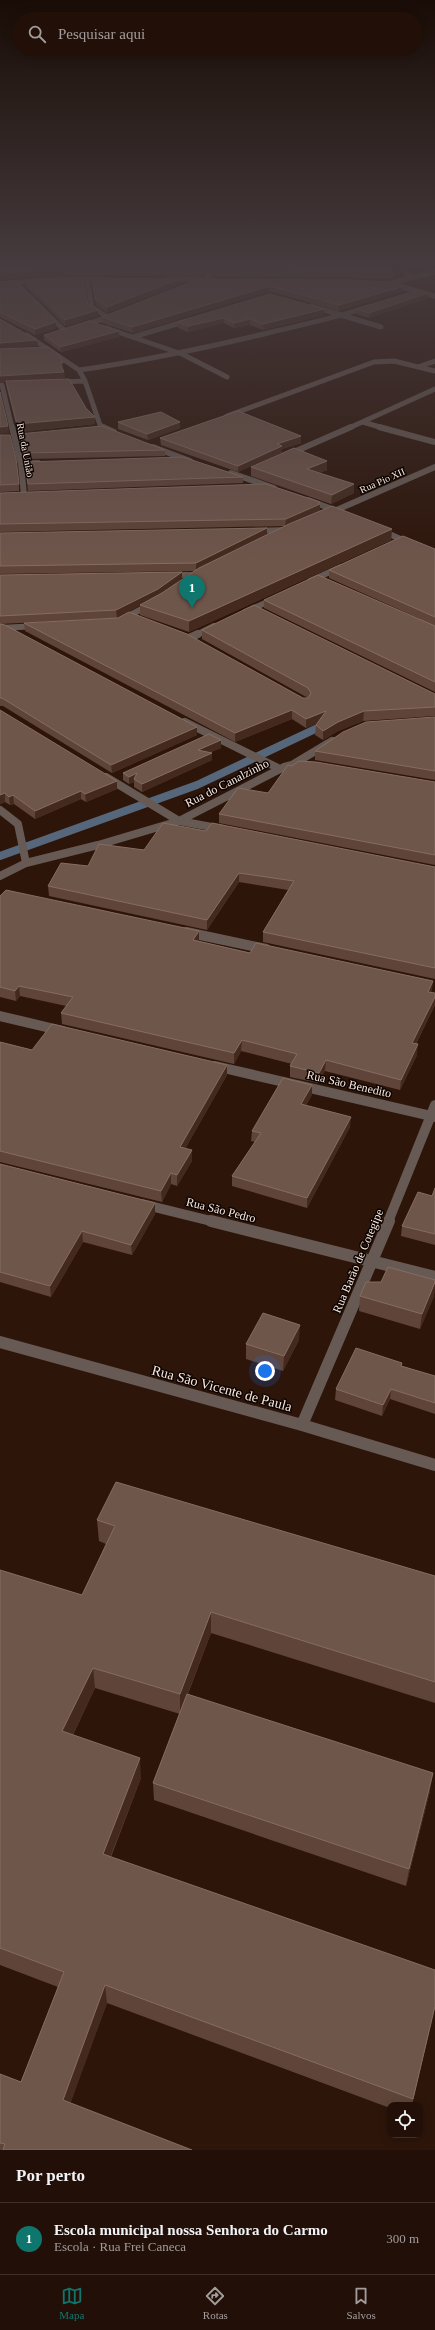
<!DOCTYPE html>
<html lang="pt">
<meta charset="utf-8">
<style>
body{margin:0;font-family:Georgia,serif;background:#2e1e16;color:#f1f3f6}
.controls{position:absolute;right:12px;bottom:12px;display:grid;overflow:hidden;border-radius:8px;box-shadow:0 2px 10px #0003}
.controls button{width:36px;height:36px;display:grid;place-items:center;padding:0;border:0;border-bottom:1px solid #3f3029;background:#221008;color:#f1f3f6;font:20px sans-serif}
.you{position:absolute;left:265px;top:1371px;width:14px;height:14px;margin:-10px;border:3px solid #fff;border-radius:50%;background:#1a73e8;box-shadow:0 0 0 6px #1a73e833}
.badge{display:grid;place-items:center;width:26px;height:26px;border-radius:50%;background:#0f766e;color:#fff;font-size:13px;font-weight:700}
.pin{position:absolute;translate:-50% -33px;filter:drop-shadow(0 1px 2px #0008)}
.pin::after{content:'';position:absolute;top:21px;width:14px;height:12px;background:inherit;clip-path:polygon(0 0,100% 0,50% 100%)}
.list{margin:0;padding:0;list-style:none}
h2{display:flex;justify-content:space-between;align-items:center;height:52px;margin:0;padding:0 16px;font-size:17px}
h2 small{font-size:13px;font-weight:400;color:#a29d9c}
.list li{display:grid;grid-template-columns:26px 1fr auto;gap:12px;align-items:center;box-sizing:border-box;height:72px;padding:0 16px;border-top:1px solid #3f3029}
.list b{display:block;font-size:15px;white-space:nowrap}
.list p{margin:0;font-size:13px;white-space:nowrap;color:#a29d9c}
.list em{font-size:13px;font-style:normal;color:#a29d9c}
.icon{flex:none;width:22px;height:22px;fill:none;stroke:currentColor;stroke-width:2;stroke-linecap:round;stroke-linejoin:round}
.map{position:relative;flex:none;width:435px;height:2150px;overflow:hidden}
.search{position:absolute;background:#221008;box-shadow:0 2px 10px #0003;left:12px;right:12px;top:12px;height:44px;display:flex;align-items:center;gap:10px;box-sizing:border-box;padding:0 14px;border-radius:22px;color:#a29d9c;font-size:15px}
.sheet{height:124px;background:#221008}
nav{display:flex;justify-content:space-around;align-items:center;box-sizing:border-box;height:56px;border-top:1px solid #3f3029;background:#221008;font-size:11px;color:#a29d9c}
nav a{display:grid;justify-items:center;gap:2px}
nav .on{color:#0f766e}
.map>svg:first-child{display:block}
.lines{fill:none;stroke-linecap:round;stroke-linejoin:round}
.stream{stroke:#56677b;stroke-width:8}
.minor-far4{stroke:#675a54;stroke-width:5}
.minor-far3{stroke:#675a54;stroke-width:6}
.minor-far2{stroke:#675a54;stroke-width:8}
.minor-far1{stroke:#675a54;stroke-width:10}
.minor{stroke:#675a54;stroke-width:12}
.wall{fill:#5f4439}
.shaded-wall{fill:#442a1e}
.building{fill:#6f564b;stroke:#856d62}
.labels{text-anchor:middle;stroke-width:3;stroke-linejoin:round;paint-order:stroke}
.far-street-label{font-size:10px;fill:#f9e8e0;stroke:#0e0502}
.street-label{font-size:12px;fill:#f9e8e0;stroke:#0e0502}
.near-street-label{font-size:14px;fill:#f9e8e0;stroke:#0e0502}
</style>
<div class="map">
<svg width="435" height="2150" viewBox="0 0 435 2150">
<rect width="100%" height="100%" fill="#2d150a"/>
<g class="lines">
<path class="stream" d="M0,856L197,785L326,724"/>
<path class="minor-far4" d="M399,262L410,278
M87,279L92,307L107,317
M168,279L212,280
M206,280L213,264L208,262
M15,282L65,331
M391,283L435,272
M0,284L44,280L104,279
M392,284L435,296
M311,306L381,327
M80,326L115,315
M106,328L182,354L227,377
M27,335L79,370L85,381L100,425L105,428
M133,337L190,320
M418,367L435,361
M79,370C143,361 205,348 268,333C301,325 335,318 368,307
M58,382L85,381
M2,385L12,428
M227,416L374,362L394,361L435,371
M363,422L383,428
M349,428L435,389"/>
<path class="minor-far3" d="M12,427L21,464L24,495
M103,427L114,432
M379,427L435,442
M153,447L190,461
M287,455L351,427
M21,464L38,463
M231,473L274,488
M308,500L340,512
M332,512L435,467
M380,530L435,554
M254,531L287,530
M168,575H197
M310,581L341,567
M245,612L276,598
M121,620L151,604
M0,628L38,626
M196,635L214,626"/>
<path class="minor-far2" d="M189,638L198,634
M185,722L280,769
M106,777L179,821L223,829
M0,810L18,824L26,863L0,876
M26,863L98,845L179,821L284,767L292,765L332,741"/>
<path class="minor-far1" d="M186,932L266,949
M0,1016L63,1031
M215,1066L435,1117
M142,1204L215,1222
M388,1222L435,1105"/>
<path class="minor" d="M211,1221L435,1277
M0,1342L302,1425L435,1465
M302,1425L389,1221"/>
</g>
<path class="wall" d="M0,262H208V266L203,276L65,275L14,278L0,280Z
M212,270L394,272V278L212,276Z
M92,278L180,279V284L107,313L96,305L92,283Z
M199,279L403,291L339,311L269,291L133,333L102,323V317Z
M25,281L88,304L98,316L65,326L25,286Z
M0,282L56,328L35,335L0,317Z
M428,293V298L369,318L356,314V309Z
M324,309V315L263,330L250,325L234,328L224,323L188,332L178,328L177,322Z
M44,335L119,337L61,352L44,340Z
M63,370L65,378L34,380L95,424L18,432L7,389L6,382L0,383Z
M118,422L180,428L148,440L118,429Z
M19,434L165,450V456L25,459L20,441Z
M0,435L19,484V491L0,492Z
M160,438L301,443L282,449V452L238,472L161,445Z
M327,461V470L319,473L354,493L331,504L251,476V467Z
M25,462L243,477V483L28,491Z
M0,493L320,502V511L392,529L391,540L189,632L140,615V605L117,618L0,624V575L182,580L196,571L0,574V533L267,535L285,526L0,532Z
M435,549V692L264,608V600L420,619L329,578V570Z
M24,623L303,698H308L202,639V630L435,694V716L363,721L338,731L323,740L315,735L316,725L317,723L306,728L292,719L235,742L25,631Z
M0,624L197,727V735L112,773L3,706H0Z
M0,710L117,789L86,802L81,799L35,819L14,804L10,805L5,802L0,804Z
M435,717V780L315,760V751Z
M221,740V748L211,752L212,753V760L142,792L134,787V782L129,784L123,780V773Z
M292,766L435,782V865L219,823V814L268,793Z
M206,831L435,867V979L263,942V932L288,890L239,882L207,930L49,896L48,886L88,866Z
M0,896L199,931V941L250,953L433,981L431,993H435V1005L416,1044L417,1055L400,1090L325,1071L318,1083L290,1077V1066L292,1064L241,1051L234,1064L62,1024L61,1013L66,1006L20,996L16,1001L0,997Z
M0,1042L32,1050L227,1065V1075L185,1149L192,1161L177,1186L171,1184L162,1202L0,1162Z
M312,1095L306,1105L350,1127L307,1208L232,1186V1176L255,1142L251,1141L252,1131Z
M0,1164L155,1203V1214L132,1255L83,1242L51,1297L0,1282Z
M435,1188V1245L401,1236L402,1226L432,1196Z
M435,1280L434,1296L420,1329L359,1311L360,1296Z
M299,1340L283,1371L246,1359V1344Z
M402,1363V1366L435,1376V1414L390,1399L382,1416L335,1400L336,1389Z
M97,1520L435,1576V1703L211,1633L188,1694L430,1791L406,1886L154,1800L153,1783L180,1714L95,1688L73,1735L141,1778L111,1857L435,2007L412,2105H390V2108L107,2003L70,2103L192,2150H0V2074L21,2082L58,1987L0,1965V1570L82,1595L106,1544L99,1541Z"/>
<path class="shaded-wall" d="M207,262H208V266L203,276V270Z
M65,269V275L14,278L0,280V274L14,272Z
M180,279V284L107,313V307Z
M270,286L269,291L133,333L132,327Z
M404,286L403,291L339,311V305Z
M428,293V298L369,318V313Z
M324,309V315L263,330V324Z
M98,310V316L65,326V320Z
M224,318V323L188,332V326Z
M250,319V325L234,328V323Z
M56,322V328L35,335V329Z
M119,331V337L61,352L60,347Z
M37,340L38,346L0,349V343Z
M60,363H63V370Z
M64,372L65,378L0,383V376Z
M95,417V424L18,432L17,424Z
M180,422V428L148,440L147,434Z
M8,426L9,433L0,434V427Z
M301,436V443L282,449V452L238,472V466L277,444Z
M327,461V470L306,478L307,469Z
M354,484V493L331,504L332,495Z
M320,502V511L285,526L286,519Z
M267,528V535L196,571V563Z
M392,529L391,540L189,632V621Z
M182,572V580L158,596L117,618L116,610Z
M292,710V719L235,742V733Z
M326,711V720L306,728V719Z
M364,711L363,721L338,731L323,740V731L338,722Z
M197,727V735L112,773L111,765Z
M221,740V748L198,757V750Z
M212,753V760L142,792V784Z
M137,773L134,779V782L129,784V777Z
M117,781V789L86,802L85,794Z
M81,791V799L35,819V811Z
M5,793V802L0,804V795Z
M13,795L14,804L10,805L9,797Z
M239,873V882L207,930V920Z
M199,931V941L193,940Z
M433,981L432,991L427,1002L428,992Z
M19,986L20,996L16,1001L15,991Z
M435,997V1005L411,1053L412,1043Z
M242,1040L241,1051L234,1064V1053Z
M418,1044L417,1055L400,1090L401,1080Z
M326,1060L325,1071L318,1083L319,1073Z
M227,1065V1075L180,1158V1147Z
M312,1085V1095L300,1114L301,1104Z
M351,1117L350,1127L307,1208V1198Z
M192,1150V1161L177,1186V1175Z
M171,1173V1184L162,1202L161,1191Z
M155,1203V1214L132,1255L131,1245Z
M82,1231L83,1242L51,1297L50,1286Z
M435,1282L434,1296L420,1329L422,1314Z
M300,1325L299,1340L283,1371L284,1356Z
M391,1389L390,1399L382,1416L383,1405Z
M211,1612V1633L180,1714V1694Z
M93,1668L95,1688L65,1751L62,1731Z
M140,1758L141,1778L104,1873L103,1854Z
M433,1773L430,1791L406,1886L409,1869Z
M105,1985L107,2003L66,2116L63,2100Z"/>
<path class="building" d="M0,262H207L203,270L65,269L14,272L0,274Z
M215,262H383L394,272L212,270Z
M83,278L88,304L98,310L65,320L25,281Z
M92,278L180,279L107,307L95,299Z
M199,279L352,280L389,282L404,286L339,305L270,286L132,327L102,317Z
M14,281L56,322L35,329L0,312V282Z
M418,290L428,293L369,313L356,309Z
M270,294L324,309L263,324L250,319L234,323L224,318L188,326L177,322Z
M0,319L37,340L0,343Z
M89,321L119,331L60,347L44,335Z
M48,347L58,354L63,363H60L64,372L0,376V349Z
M69,379L86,408L95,417L17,424L6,381Z
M0,392L8,426L0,427Z
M238,411L301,436L277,444L282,446L238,466L160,438Z
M161,412L180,422L147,434L118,422Z
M102,426L165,450L24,453L19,434Z
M0,435H10L16,458L19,484L0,485Z
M294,448L327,461L307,469L354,484L332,495L251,467Z
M183,457L243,477L28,484L25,462Z
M266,484L320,502L318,503L320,504L286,519L0,524V493Z
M332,506L392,529L189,621L140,605L162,593L199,568L289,524Z
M267,528L196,563L0,566V533Z
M403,536L435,549V617L329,570Z
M182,572L158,589L116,610L0,616V575Z
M318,575L435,626V682L264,600Z
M254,605L435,694V707L364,711L338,722L323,731L316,725L326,711L306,719L292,710L235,733L24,623L118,618L129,612L187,634L303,698H308L311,693L308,688L202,630Z
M0,624L5,625L197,727L111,765L2,698H0Z
M0,710L117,781L85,794L81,791L35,811L13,795L9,797L5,793L0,795Z
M435,717V771L315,751L343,732L366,722Z
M209,734L221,740L198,750L212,753L142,784L134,779L137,773L129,777L123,773Z
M299,761L316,762L435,782V855L219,814L238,788L268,793L288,765L292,766Z
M163,823L206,831L212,823L435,867V968L263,932L294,881L239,873L207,920L48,886L61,863L88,866L99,844L144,850Z
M6,890L199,931L193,940L250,953L256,943L433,981L428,992L435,993V997L412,1043L418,1044L401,1080L326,1060L319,1073L290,1066L297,1054L242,1040L234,1053L61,1013L73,997L19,986L15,991L0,987V896Z
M52,1024L227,1065L180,1147L192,1150L177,1175L171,1173L161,1191L0,1151V1042L32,1050Z
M283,1078L312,1085L301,1104L351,1117L307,1198L232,1176L261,1133L252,1131Z
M0,1164L155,1203L131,1245L82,1231L50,1286L0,1272Z
M435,1188V1234L402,1226L418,1192L432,1196Z
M388,1267L435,1280V1282L422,1314L360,1296L366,1282H381Z
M263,1313L300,1325L284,1356L246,1344Z
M356,1348L402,1363L401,1366L435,1376V1403L391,1389L383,1405L336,1389Z
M116,1482L435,1576V1682L211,1612L180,1694L93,1668L62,1731L140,1758L103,1854L435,1970V2006L413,2099L105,1985L63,2100L192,2150H3L5,2144L0,2143V2074L21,2082L64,1972L0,1948V1570L82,1595L115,1526L97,1520Z
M187,1694L433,1773L409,1869L153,1783Z"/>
<linearGradient id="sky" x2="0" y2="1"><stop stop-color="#190c06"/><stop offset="0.47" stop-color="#463b3e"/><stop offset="1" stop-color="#463b3e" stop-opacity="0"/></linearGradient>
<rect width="435" height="563" fill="url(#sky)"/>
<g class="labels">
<g class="far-street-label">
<text transform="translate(26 450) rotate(79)" y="4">Rua da União</text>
<text transform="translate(382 480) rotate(-24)" y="4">Rua Pio XII</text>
</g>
<g class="street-label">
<text transform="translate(227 783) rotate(-27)" y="4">Rua do Canalzinho</text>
<text transform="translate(349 1084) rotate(13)" y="4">Rua São Benedito</text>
<text transform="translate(221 1210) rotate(14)" y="4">Rua São Pedro</text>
<text transform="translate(358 1261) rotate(-67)" y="4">Rua Barão de Cotegipe</text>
</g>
<g class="near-street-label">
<text transform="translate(222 1388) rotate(15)" y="5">Rua São Vicente de Paula</text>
</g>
</g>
</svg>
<div class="controls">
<button><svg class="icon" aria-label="locate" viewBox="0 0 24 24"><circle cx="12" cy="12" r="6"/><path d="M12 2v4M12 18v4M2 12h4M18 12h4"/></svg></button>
</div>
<div class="you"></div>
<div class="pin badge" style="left:192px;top:608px">1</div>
<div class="search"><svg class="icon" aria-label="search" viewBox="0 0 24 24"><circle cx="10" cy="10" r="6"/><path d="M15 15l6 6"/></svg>Pesquisar aqui</div>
</div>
<section class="sheet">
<h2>Por perto<small></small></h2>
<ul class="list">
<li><span class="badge">1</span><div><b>Escola municipal nossa Senhora do Carmo</b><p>Escola · Rua Frei Caneca</p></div><em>300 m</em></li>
</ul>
</section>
<nav>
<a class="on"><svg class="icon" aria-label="map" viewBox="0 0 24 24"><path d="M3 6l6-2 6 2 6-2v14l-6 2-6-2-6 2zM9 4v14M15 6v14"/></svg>Mapa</a>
<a><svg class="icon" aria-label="directions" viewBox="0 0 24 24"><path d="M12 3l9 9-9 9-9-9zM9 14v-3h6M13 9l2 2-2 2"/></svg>Rotas</a>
<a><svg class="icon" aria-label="saved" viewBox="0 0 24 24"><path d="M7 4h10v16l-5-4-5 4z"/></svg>Salvos</a>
</nav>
